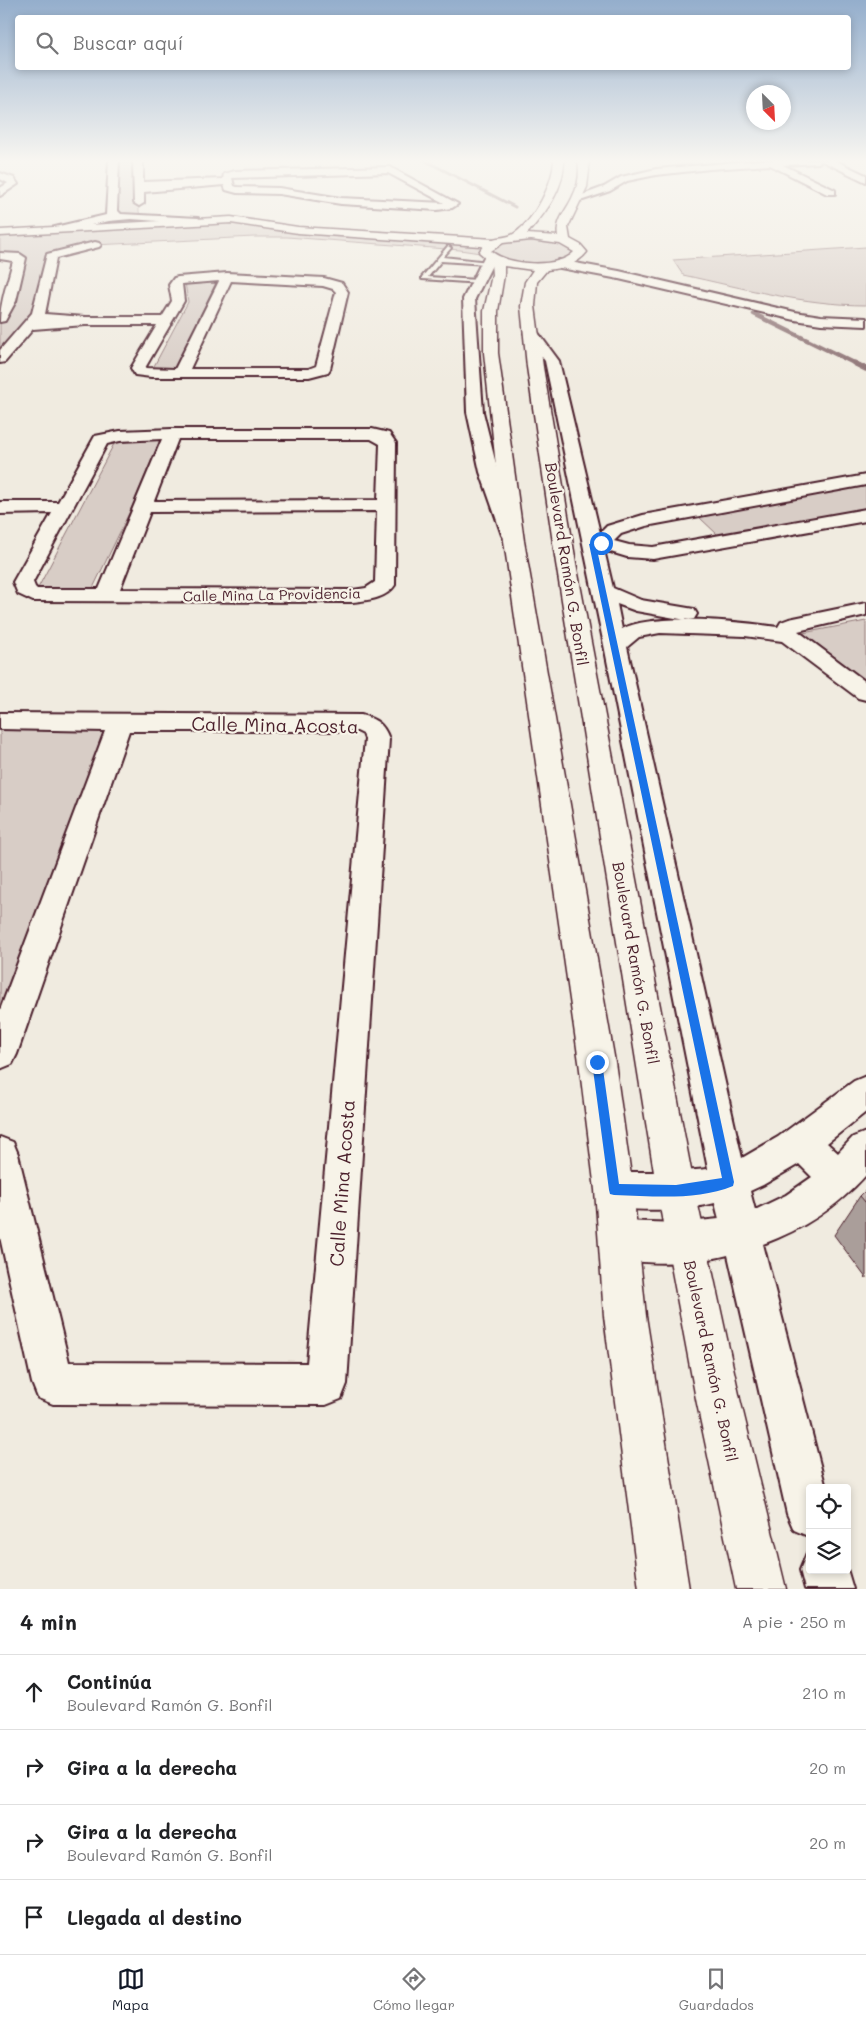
<!DOCTYPE html>
<html lang="es">
<meta charset="utf-8">
<style>
body{margin:0;font-family:Mali,sans-serif;background:#f6f6f6;color:#202124}
.controls{position:absolute;right:15px;bottom:15px;display:grid;overflow:hidden;border-radius:5px;box-shadow:0 2px 8px #0003}
.controls button{width:45px;height:45px;display:grid;place-items:center;padding:0;border:0;border-bottom:1px solid #e0e0e0;background:#fff;color:#202124;font:25px sans-serif}
.compass{position:absolute;left:746px;top:85px;width:45px;height:45px;border-radius:50%;background:#fff;box-shadow:0 2px 8px #0003;rotate:156deg}
.stop{position:absolute;width:15px;height:15px;margin:-11px;border:4px solid #1a73e8;border-radius:50%;background:#fff}
.stop.end{background:#1a73e8;border-color:#fff;box-shadow:0 1px 5px #0008}
.list{margin:0;padding:0;list-style:none}
h2{display:flex;justify-content:space-between;align-items:center;height:65px;margin:0;padding:0 20px;font-size:21px}
h2 small{font-size:16px;font-weight:400;color:#757577}
.list li{display:grid;grid-template-columns:32px 1fr auto;gap:15px;align-items:center;box-sizing:border-box;height:75px;padding:0 20px;border-top:1px solid #e0e0e0}
.list b{display:block;font-size:19px;white-space:nowrap}
.list p{margin:0;font-size:16px;white-space:nowrap;color:#757577}
.list em{font-size:16px;font-style:normal;color:#757577}
.icon{flex:none;width:28px;height:28px;fill:none;stroke:currentColor;stroke-width:2;stroke-linecap:round;stroke-linejoin:round}
.map{position:relative;flex:none;width:866px;height:1589px;overflow:hidden}
.search{position:absolute;background:#fff;box-shadow:0 2px 8px #0003;left:15px;right:15px;top:15px;height:55px;display:flex;align-items:center;gap:12px;box-sizing:border-box;padding:0 18px;border-radius:5px;color:#757577;font-size:19px}
.sheet{height:365px;background:#fff}
nav{display:flex;justify-content:space-around;align-items:center;box-sizing:border-box;height:70px;border-top:1px solid #e0e0e0;background:#fff;font-size:14px;color:#757577}
nav a{display:grid;justify-items:center;gap:2px}
nav .on{color:#111827}
.map>svg:first-child{display:block}
.green{fill:#d8cdc6;stroke:#917678}
.lines{fill:none;stroke-linecap:round;stroke-linejoin:round}
.stream-far2{stroke:#8b6f72;stroke-width:3}
.stream-far1{stroke:#8b6f72;stroke-width:4.5}
.stream{stroke:#8b6f72;stroke-width:5.5}
.lane-casing{stroke:#4a1f2b;stroke-width:4}
.street-casing{stroke:#4a1f2b;stroke-width:4}
.secondary-casing{stroke:#4a1f2b;stroke-width:3}
.primary-casing{stroke:#4a1f2b;stroke-width:3}
.lane{fill:#f7f3e8;fill-rule:evenodd}
.street{fill:#f7f3e8;fill-rule:evenodd}
.secondary{fill:#f7f3e8;fill-rule:evenodd}
.primary{fill:#f7f3e8;fill-rule:evenodd}
.wall{fill:#aa9e9a;stroke:#4a1f2b}
.building{fill:#c6b8b3;stroke:#4a1f2b}
.route{fill:#1a73e8}
.labels{text-anchor:middle;stroke-width:4.5;stroke-linejoin:round;paint-order:stroke}
.far-street-label{font-size:14px;fill:#4a1f2b;stroke:#f7f3e8}
.street-label{font-size:16px;fill:#4a1f2b;stroke:#f7f3e8}
.near-street-label{font-size:19px;fill:#4a1f2b;stroke:#f7f3e8}
</style>
<div class="map">
<svg width="866" height="1589" viewBox="0 0 866 1589">
<rect width="100%" height="100%" fill="#f0ebe0"/>
<filter id="ink" filterUnits="userSpaceOnUse"><feTurbulence type="fractalNoise" baseFrequency=".02" numOctaves="2"/><feDisplacementMap in="SourceGraphic" scale="10" xChannelSelector="R" yChannelSelector="G"/><feConvolveMatrix kernelMatrix="1 2 1 2 8 2 1 2 1" color-interpolation-filters="sRGB"/></filter>
<g filter="url(#ink)">
<path class="green" d="M114,160H138L139,212L142,217L219,221L298,230L494,243L531,237L578,248L571,261L527,266L487,254L460,250L287,237H254L95,245L51,256L41,306L0,359V318L19,262L0,256V233L59,229L111,218Z
M866,247V305C804,305 743,288 683,275L673,260Z
M217,280L175,369L153,368L188,302L185,282Z
M116,440H160L131,509L93,588H38Z
M866,485V508L719,536L698,516Z
M866,621V680L803,633Z
M120,723L0,1054V724Z"/>
<g class="lines">
<path class="stream-far2" d="M424,160L515,207"/>
<path class="stream-far1" d="M754,314L856,364"/>
<path class="stream" d="M854,363L866,369"/>
<defs>
<path id="lane" d="M448,246L451,248L443,257L489,262L486,264L441,261L428,277L478,280L480,283L422,279V277Z"/>
<path id="street" d="M109,160H119L117,210L121,214L198,218L203,221L198,224L131,219L109,221L59,232L55,231L54,229L55,227L106,215Z
M133,160H143V182L223,179L224,174L235,171L390,167L458,204L452,208L437,210L341,204L279,194L237,193L226,190L224,185L144,192V203L139,206L134,203ZM388,173L444,203L341,198L279,188L237,187L234,186L232,178Z
M760,160H834L866,175V182L822,161L818,163L783,165L835,190V194H827L770,165L710,169L656,175L627,181L610,191L583,200L579,201L574,198L604,187L621,177L656,169Z
M0,173L14,178L18,184L0,196V188L8,183L0,179Z
M95,242L99,243L101,245L99,247L56,258L45,314L85,317H162L172,301L169,285L174,278L178,277L227,273L324,278L342,283L348,292L330,369L328,372L309,377H151L135,375L131,368L157,325H85L33,329L5,362L0,363V350L32,313L47,254ZM219,281L175,369L145,368L184,301L182,284ZM231,281L323,286L333,289L336,292L316,366L308,369H190Z
M0,253L20,254L26,258L16,301L5,321L0,322C0,302 8,281 13,261L0,259Z
M490,253L496,257L475,299L483,412L498,472L522,535L519,539L512,541L505,539L502,535L480,472L467,412L463,299L484,257Z
M559,260L619,271L795,312L821,316L866,318V326L821,324L795,320L619,279L555,267L553,264Z
M531,329L536,330L559,361L600,533L607,526L643,515L866,475V485L646,526L621,534L614,541L629,545L653,547L866,509V521L653,559L627,557L604,550L613,588L641,600L694,609L697,614L694,619L686,620L636,611L617,604L622,629C653,612 742,622 778,627L781,622L789,619L866,603V615L798,631L866,682V700L858,698L782,641L745,636L660,633L639,637L627,647L742,1158L778,1137L854,1081L866,1076V1112L827,1143L838,1153L853,1137L866,1132V1175C837,1207 804,1229 763,1244L826,1488H810V1537L794,1530L787,1514L728,1255C693,1264 639,1267 605,1254L600,1240L605,1226L619,1221L679,1223L719,1219L715,1203C686,1210 629,1214 601,1203L596,1190L601,1177L614,1172H672L708,1169L604,645L545,361L524,333ZM799,1164L812,1177L786,1195L755,1210L750,1191L763,1185Z
M172,429H372L389,433L396,443L395,585C386,599 368,600 353,602L33,601L18,594L13,582L52,513L0,514V502H58L95,436L120,431ZM162,439L99,589H37L35,587L33,582L107,444L120,441ZM178,439H371L380,444L378,500L154,501ZM377,511L375,582L366,588L353,590L120,589L150,512Z
M0,713L361,715C376,719 384,724 389,739L347,1384L341,1399L326,1405L53,1404L38,1398L32,1383L0,1237V1137L13,1142L18,1154L69,1362L307,1363L365,739L363,734L357,731H129L17,1054L12,1064L0,1069V1010L105,731L0,729Z
M810,1552V1570L847,1569L853,1589H805L800,1570L807,1553Z"/>
<path id="secondary" d="M231,217L298,227L494,239L500,243L494,247L298,233L231,223L0,236V230Z"/>
<path id="primary" d="M554,160H564C564,190 546,212 527,234L558,236C555,221 567,210 573,196C579,184 580,173 578,160H588L589,170L587,187L568,227L570,239L581,245L587,252C577,265 562,268 547,270L537,282L535,306L543,367L576,563L695,1191L740,1399L786,1589H736L696,1399L657,1191L556,563L527,367L521,306L525,282L533,270L504,266V275L498,311V353L524,541L615,1062L633,1190L646,1316L689,1589H639L604,1316L595,1190L579,1062L504,541L484,353V311L492,275L491,262L479,252C492,231 502,242 515,233C535,219 553,184 554,160ZM531,240L560,244L574,252C558,269 509,266 491,251L503,243Z"/>
</defs>
<use href="#lane" class="lane-casing"/>
<use href="#street" class="street-casing"/>
<use href="#secondary" class="secondary-casing"/>
<use href="#primary" class="primary-casing"/>
<use href="#lane" class="lane"/>
<use href="#street" class="street"/>
<use href="#secondary" class="secondary"/>
<use href="#primary" class="primary"/>
</g>
<path class="wall" d="M866,1190V1278L834,1235L860,1196Z"/>
<path class="building" d="M866,1190V1203L860,1196Z"/>
</g>
<linearGradient id="sky" x2="0" y2="1"><stop stop-color="#94aecc"/><stop offset="0.42" stop-color="#f8f6f1"/><stop offset="1" stop-color="#f8f6f1" stop-opacity="0"/></linearGradient>
<rect width="866" height="383" fill="url(#sky)"/>
<path class="route" d="M601,541L603,544L596,545L734,1182L733,1186C696,1201 653,1196 614,1195L610,1194L609,1190L592,1062L597,1058L602,1062L619,1184L676,1185L722,1178L589,544Z"/>
<g class="labels">
<g class="far-street-label">
<text transform="translate(272 595) rotate(-1)" y="5">Calle Mina La Providencia</text>
</g>
<g class="street-label">
<text transform="translate(567 564) rotate(81)" y="6">Boulevard Ramón G. Bonfil</text>
<text transform="translate(636 963) rotate(80)" y="6">Boulevard Ramón G. Bonfil</text>
<text transform="translate(711 1361) rotate(78)" y="6">Boulevard Ramón G. Bonfil</text>
</g>
<g class="near-street-label">
<text transform="translate(275 725) rotate(1)" y="7">Calle Mina Acosta</text>
<text transform="translate(342 1183) rotate(-86)" y="7">Calle Mina Acosta</text>
</g>
</g>
</svg>
<div class="controls">
<button><svg class="icon" aria-label="locate" viewBox="0 0 24 24"><circle cx="12" cy="12" r="6"/><path d="M12 2v4M12 18v4M2 12h4M18 12h4"/></svg></button>
<button><svg class="icon" aria-label="layers" viewBox="0 0 24 24"><path d="M12 4l9 5-9 5-9-5zM3 14l9 5 9-5"/></svg></button>
</div>
<svg class="compass" viewBox="-18 -18 36 36"><path d="M0-13l5 13h-10z" fill="#e53935"/><path d="M0 13l5-13h-10z" fill="#757577"/></svg>
<div class="stop" style="left:601px;top:543px"></div>
<div class="stop end" style="left:597px;top:1062px"></div>
<div class="search"><svg class="icon" aria-label="search" viewBox="0 0 24 24"><circle cx="10" cy="10" r="6"/><path d="M15 15l6 6"/></svg>Buscar aquí</div>
</div>
<section class="sheet">
<h2>4 min<small>A pie · 250 m</small></h2>
<ul class="list">
<li><svg class="icon" aria-label="ahead" viewBox="0 0 24 24"><path d="M12 20V5M6 11l6-6 6 6"/></svg><div><b>Continúa</b><p>Boulevard Ramón G. Bonfil</p></div><em>210 m</em></li>
<li><svg class="icon" aria-label="right" viewBox="0 0 24 24"><path d="M7 20v-9h11M14 6l5 5-5 5"/></svg><div><b>Gira a la derecha</b></div><em>20 m</em></li>
<li><svg class="icon" aria-label="right" viewBox="0 0 24 24"><path d="M7 20v-9h11M14 6l5 5-5 5"/></svg><div><b>Gira a la derecha</b><p>Boulevard Ramón G. Bonfil</p></div><em>20 m</em></li>
<li><svg class="icon" aria-label="arrive" viewBox="0 0 24 24"><path d="M6 21V4h12l-3 4 3 4H6"/></svg><div><b>Llegada al destino</b></div></li>
</ul>
</section>
<nav>
<a class="on"><svg class="icon" aria-label="map" viewBox="0 0 24 24"><path d="M3 6l6-2 6 2 6-2v14l-6 2-6-2-6 2zM9 4v14M15 6v14"/></svg>Mapa</a>
<a><svg class="icon" aria-label="directions" viewBox="0 0 24 24"><path d="M12 3l9 9-9 9-9-9zM9 14v-3h6M13 9l2 2-2 2"/></svg>Cómo llegar</a>
<a><svg class="icon" aria-label="saved" viewBox="0 0 24 24"><path d="M7 4h10v16l-5-4-5 4z"/></svg>Guardados</a>
</nav>
